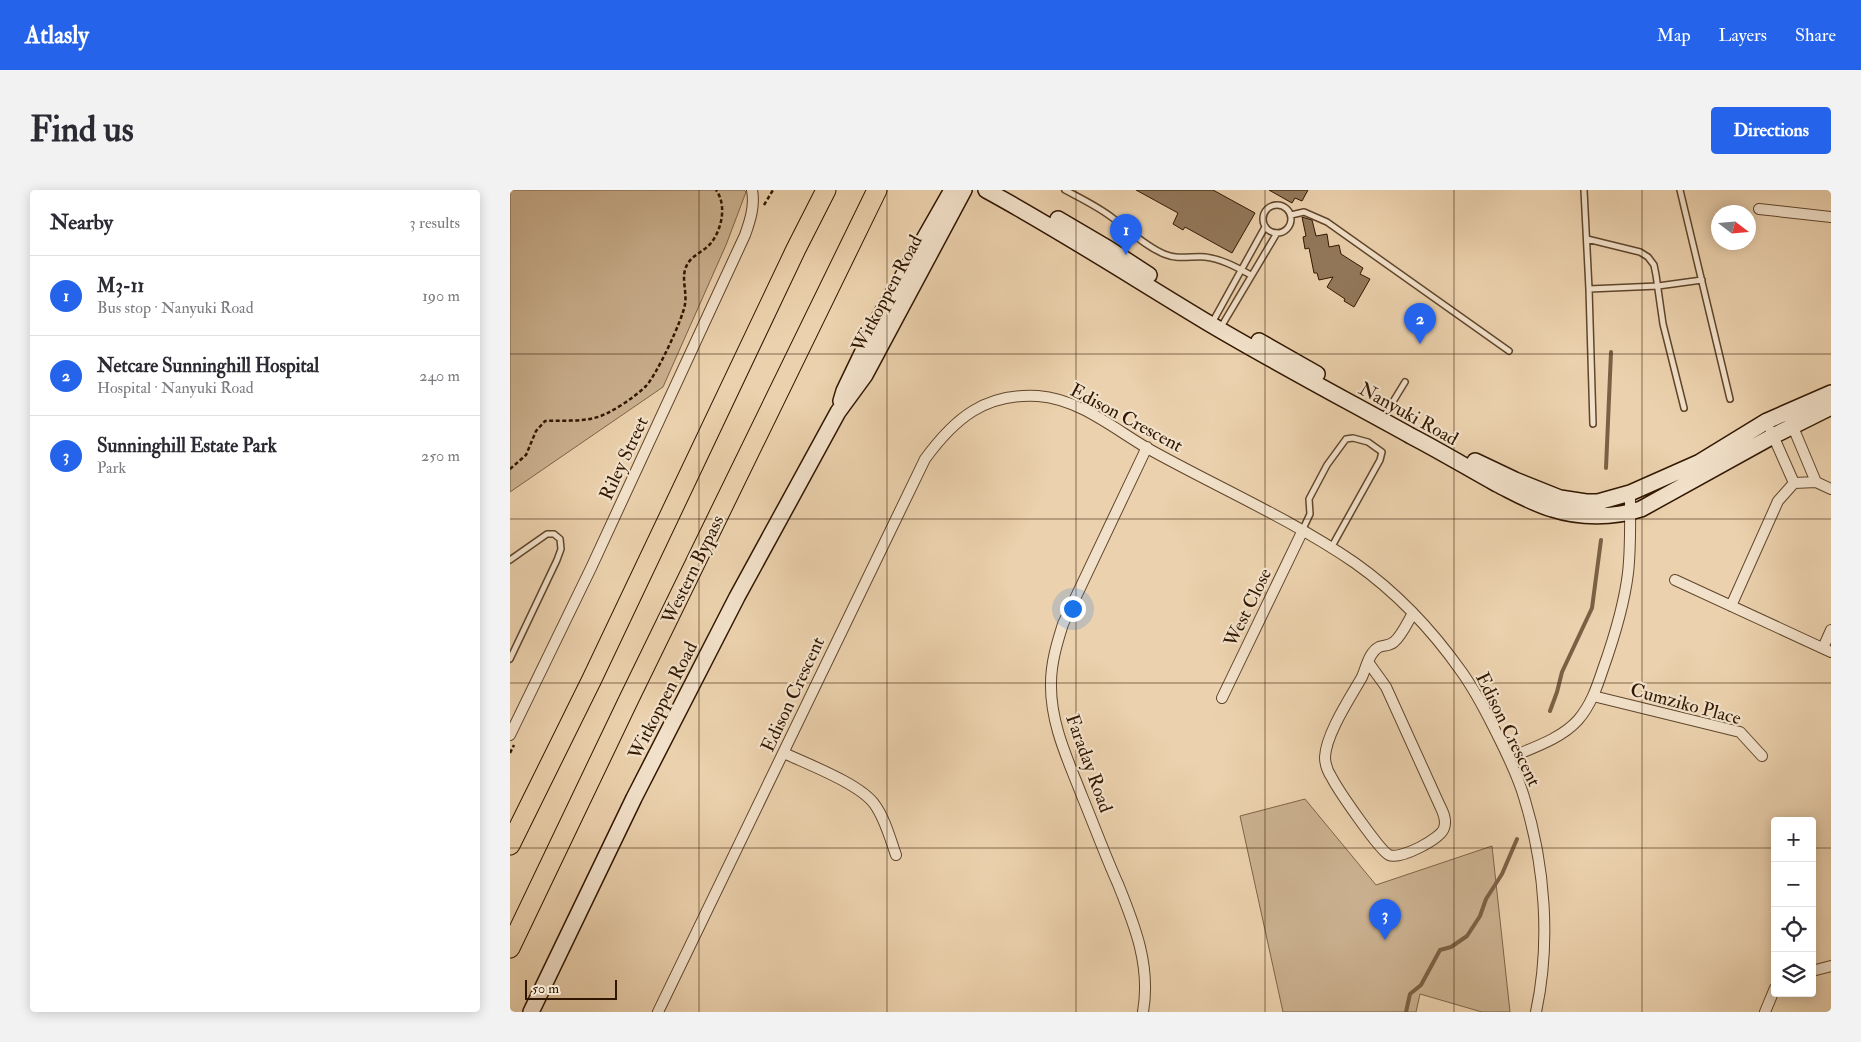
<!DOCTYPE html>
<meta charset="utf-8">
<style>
body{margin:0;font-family:"IM FELL Double Pica",serif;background:#f2f2f3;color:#2b2b33}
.controls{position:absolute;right:15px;bottom:15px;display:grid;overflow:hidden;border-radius:5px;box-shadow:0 2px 12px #0003}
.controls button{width:45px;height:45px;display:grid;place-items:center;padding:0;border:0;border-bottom:1px solid #e1e1e2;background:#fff;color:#2b2b33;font:25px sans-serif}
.compass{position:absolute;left:1201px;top:15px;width:45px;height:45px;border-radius:50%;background:#fff;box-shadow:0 2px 12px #0003;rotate:106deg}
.scale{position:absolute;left:15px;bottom:12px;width:92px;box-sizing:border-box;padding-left:5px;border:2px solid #311700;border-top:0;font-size:14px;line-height:18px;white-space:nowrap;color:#311700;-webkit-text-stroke:4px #f2e1ca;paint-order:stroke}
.you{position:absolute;left:562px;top:418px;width:18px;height:18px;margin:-12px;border:4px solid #fff;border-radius:50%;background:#1a73e8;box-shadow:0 0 0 8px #1a73e833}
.badge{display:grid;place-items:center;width:32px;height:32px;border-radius:50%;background:#2563eb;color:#fff;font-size:16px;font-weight:700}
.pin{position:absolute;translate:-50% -41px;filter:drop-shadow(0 1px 2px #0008)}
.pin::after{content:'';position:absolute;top:26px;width:18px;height:15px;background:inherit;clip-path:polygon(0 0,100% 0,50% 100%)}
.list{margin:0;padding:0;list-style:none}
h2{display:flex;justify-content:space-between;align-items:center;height:65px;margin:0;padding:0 20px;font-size:21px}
h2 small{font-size:16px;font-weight:400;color:#7c7c81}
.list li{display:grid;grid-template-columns:32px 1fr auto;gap:15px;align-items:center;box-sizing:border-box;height:80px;padding:0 20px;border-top:1px solid #e1e1e2}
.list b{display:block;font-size:19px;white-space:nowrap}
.list p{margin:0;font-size:16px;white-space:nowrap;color:#7c7c81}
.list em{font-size:16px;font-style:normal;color:#7c7c81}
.icon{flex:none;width:28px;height:28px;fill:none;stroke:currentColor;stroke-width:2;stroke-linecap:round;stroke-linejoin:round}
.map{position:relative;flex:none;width:1321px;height:822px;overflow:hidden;border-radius:5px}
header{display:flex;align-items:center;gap:30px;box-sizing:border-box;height:70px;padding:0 25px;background:#2563eb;color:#fff}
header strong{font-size:24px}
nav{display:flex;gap:28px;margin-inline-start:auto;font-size:18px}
.intro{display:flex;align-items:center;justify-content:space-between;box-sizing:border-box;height:120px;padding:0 30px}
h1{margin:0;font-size:35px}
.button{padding:12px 22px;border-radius:5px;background:#2563eb;color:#fff;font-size:18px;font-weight:700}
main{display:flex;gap:30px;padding:0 30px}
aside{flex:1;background:#fff;border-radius:5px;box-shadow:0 2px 12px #0003}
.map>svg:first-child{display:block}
.green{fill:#cbb190;stroke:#7e6448}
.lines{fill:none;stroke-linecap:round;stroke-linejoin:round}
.stream{stroke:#7b6144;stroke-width:4}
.building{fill:#92785a;stroke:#311700}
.service-casing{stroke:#60462b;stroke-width:8}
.minor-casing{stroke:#60462b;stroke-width:12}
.secondary-casing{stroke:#311700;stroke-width:18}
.motorway-casing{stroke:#311700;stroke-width:21}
.path{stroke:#311700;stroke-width:2.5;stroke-dasharray:4 2.5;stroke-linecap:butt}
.service{stroke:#f2e1ca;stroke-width:5}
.minor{stroke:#f2e1ca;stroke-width:10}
.secondary{stroke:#f2e1ca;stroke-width:15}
.motorway{stroke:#ebd1ad;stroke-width:19}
.grid{fill:none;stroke:#311700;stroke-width:1;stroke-opacity:0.55}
.labels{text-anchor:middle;stroke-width:4.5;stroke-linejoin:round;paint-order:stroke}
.street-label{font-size:19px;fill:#311700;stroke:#f2e1ca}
</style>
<header>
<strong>Atlasly</strong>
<nav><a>Map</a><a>Layers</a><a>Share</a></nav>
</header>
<div class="intro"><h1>Find us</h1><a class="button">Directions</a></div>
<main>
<aside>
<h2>Nearby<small>3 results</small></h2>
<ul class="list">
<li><span class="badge">1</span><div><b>M3-11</b><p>Bus stop · Nanyuki Road</p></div><em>190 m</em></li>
<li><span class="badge">2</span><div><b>Netcare Sunninghill Hospital</b><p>Hospital · Nanyuki Road</p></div><em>240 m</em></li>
<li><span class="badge">3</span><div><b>Sunninghill Estate Park</b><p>Park</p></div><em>250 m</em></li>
</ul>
</aside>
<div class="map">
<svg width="1321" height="822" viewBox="0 0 1321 822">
<rect width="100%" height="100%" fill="#ebd1ad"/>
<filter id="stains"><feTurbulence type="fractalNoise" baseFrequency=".004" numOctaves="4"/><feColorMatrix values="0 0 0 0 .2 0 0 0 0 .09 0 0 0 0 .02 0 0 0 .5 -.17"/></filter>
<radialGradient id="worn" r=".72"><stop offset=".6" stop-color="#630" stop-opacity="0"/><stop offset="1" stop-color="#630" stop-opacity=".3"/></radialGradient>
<path class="green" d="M0,0H234L236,2L216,55L153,197L0,302Z
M795,609L866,695L982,656L1000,822H972L910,804L906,822H773L730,626Z"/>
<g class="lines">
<path class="stream" d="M1096,278L1101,162
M1040,521L1047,502L1052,482L1082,418L1091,350
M896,822L900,804L911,795L930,760L941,757L957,746L970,726L976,709L992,684L1007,649"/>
</g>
<path class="building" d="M626,0H703L745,23L722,63L675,37L673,40L663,34L668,23Z
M759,0H798L792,11L785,8L782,13Z
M792,27L802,30L806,46L817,44L819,57L829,55L831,64L853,78L850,84L860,89L844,117L834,111L835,109L817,97L823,87L809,90L807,83H804L799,58L795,59L793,47L796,46Z"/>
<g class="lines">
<defs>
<path id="service" d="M555,0C572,9 589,17 604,29C620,41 635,56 654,64C668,70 681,66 695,67C712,69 726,77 741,85
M1074,0L1079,99L1083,234
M1170,0L1220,209
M753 29a14 14 0 1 1 28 0a14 14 0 1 1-28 0Z
M781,25L794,22L817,32L999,161
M1077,49L1130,62L1138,67L1144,75L1146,85L1153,134L1174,218
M1079,99L1148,96L1192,90
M702,133L755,37
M711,137L767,43
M873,228L895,192
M792,341L800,324L799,309L817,275L836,249L843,248L858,252L872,262L870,270L821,358
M0,370L37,344H44L50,349L51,359L47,370L0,469"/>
<path id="minor" d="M1249,19L1321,27
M1280,230L1306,292
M1261,241L1284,293
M1165,390L1321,462
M1221,416L1268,311L1284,293L1306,292L1321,299
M1313,458L1321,440
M858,472L876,497L930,616C933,622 937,630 934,638C931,649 890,670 879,665C870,661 828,600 822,588C818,582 815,574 815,567C816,544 840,508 852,487C856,478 859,462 869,457C875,455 879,456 884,452C892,445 897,433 903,423
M1083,506L1230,542L1252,566
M712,508L792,342
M0,545L81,378L235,45C240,31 245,16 242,0
M274,563C297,574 351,594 365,615C375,629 380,648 386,665
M999,568C1022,558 1051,549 1068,530C1081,515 1087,497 1093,479C1104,448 1114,416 1118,383C1121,357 1120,329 1120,303
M1302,781L1321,776
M148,822L415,269C445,228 475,203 528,206C569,209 603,238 637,258C705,296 781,329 845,373C886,402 922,440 951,481C964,499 974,518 984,538C995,560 1007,583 1014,607C1035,675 1041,752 1026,822
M633,822C641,776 625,736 608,694C595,665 584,635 572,606C558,570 540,533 541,493C541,473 547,453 553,434L637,257
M1255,822L1265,798"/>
<path id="secondary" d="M476,0C553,42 625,89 700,134C766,173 834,209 901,246C930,261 958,278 987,294C1005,303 1022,313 1042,319C1069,328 1104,328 1131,319L1263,246L1321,217
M548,29L599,59L639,85
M749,151L807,184
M331,211L334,201L369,128L442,0
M965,271L1005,290L1050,308L1076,312H1088L1120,303L1190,272L1257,231L1321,203
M21,822L124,608L227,407L328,222L355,185L454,0"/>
<path id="motorway" d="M0,655L82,489L286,59L316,0
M0,758L118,511L367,0"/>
</defs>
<use href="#service" class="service-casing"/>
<use href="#minor" class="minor-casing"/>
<use href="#secondary" class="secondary-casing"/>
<use href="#motorway" class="motorway-casing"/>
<path class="path" d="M254,15L263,0
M0,279L16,265L26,241L35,231C51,230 68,232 84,228C99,225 125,207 136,196C146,186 173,129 175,114C177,103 172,90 175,80C179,65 193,63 201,53C212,39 217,15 206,0
M0,563L4,555"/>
<use href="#service" class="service"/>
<use href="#minor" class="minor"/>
<use href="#secondary" class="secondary"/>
<use href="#motorway" class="motorway"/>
</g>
<path class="grid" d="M189,0V822M377,0V822M566,0V822M755,0V822M944,0V822M1132,0V822M0,164H1321M0,329H1321M0,493H1321M0,658H1265M1302,658H1321"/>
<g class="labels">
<g class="street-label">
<text transform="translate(376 103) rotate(-62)" y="7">Witkoppen Road</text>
<text transform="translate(899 223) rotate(29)" y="7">Nanyuki Road</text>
<text transform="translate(617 227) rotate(28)" y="7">Edison Crescent</text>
<text transform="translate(113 268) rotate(-65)" y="7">Riley Street</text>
<text transform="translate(182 379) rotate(-64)" y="7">Western Bypass</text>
<text transform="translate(737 417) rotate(-64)" y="7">West Close</text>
<text transform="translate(282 504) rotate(-65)" y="7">Edison Crescent</text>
<text transform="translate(152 510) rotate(-63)" y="7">Witkoppen Road</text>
<text transform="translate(1176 513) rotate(15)" y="7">Cumziko Place</text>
<text transform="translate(999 539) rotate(64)" y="7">Edison Crescent</text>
<text transform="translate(580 573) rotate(70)" y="7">Faraday Road</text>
</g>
</g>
<rect width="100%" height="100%" filter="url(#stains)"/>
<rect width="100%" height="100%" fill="url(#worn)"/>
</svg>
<div class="controls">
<button>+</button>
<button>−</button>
<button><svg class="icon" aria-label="locate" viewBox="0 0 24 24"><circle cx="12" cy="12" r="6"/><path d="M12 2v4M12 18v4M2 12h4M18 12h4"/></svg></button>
<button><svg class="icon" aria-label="layers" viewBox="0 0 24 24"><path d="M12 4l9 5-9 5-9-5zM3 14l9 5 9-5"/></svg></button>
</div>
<svg class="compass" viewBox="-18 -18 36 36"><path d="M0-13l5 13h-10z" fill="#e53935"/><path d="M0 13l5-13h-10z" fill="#7c7c81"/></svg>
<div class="scale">50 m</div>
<div class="you"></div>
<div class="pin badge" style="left:616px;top:65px">1</div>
<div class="pin badge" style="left:910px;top:154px">2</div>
<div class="pin badge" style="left:875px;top:750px">3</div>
</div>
</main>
